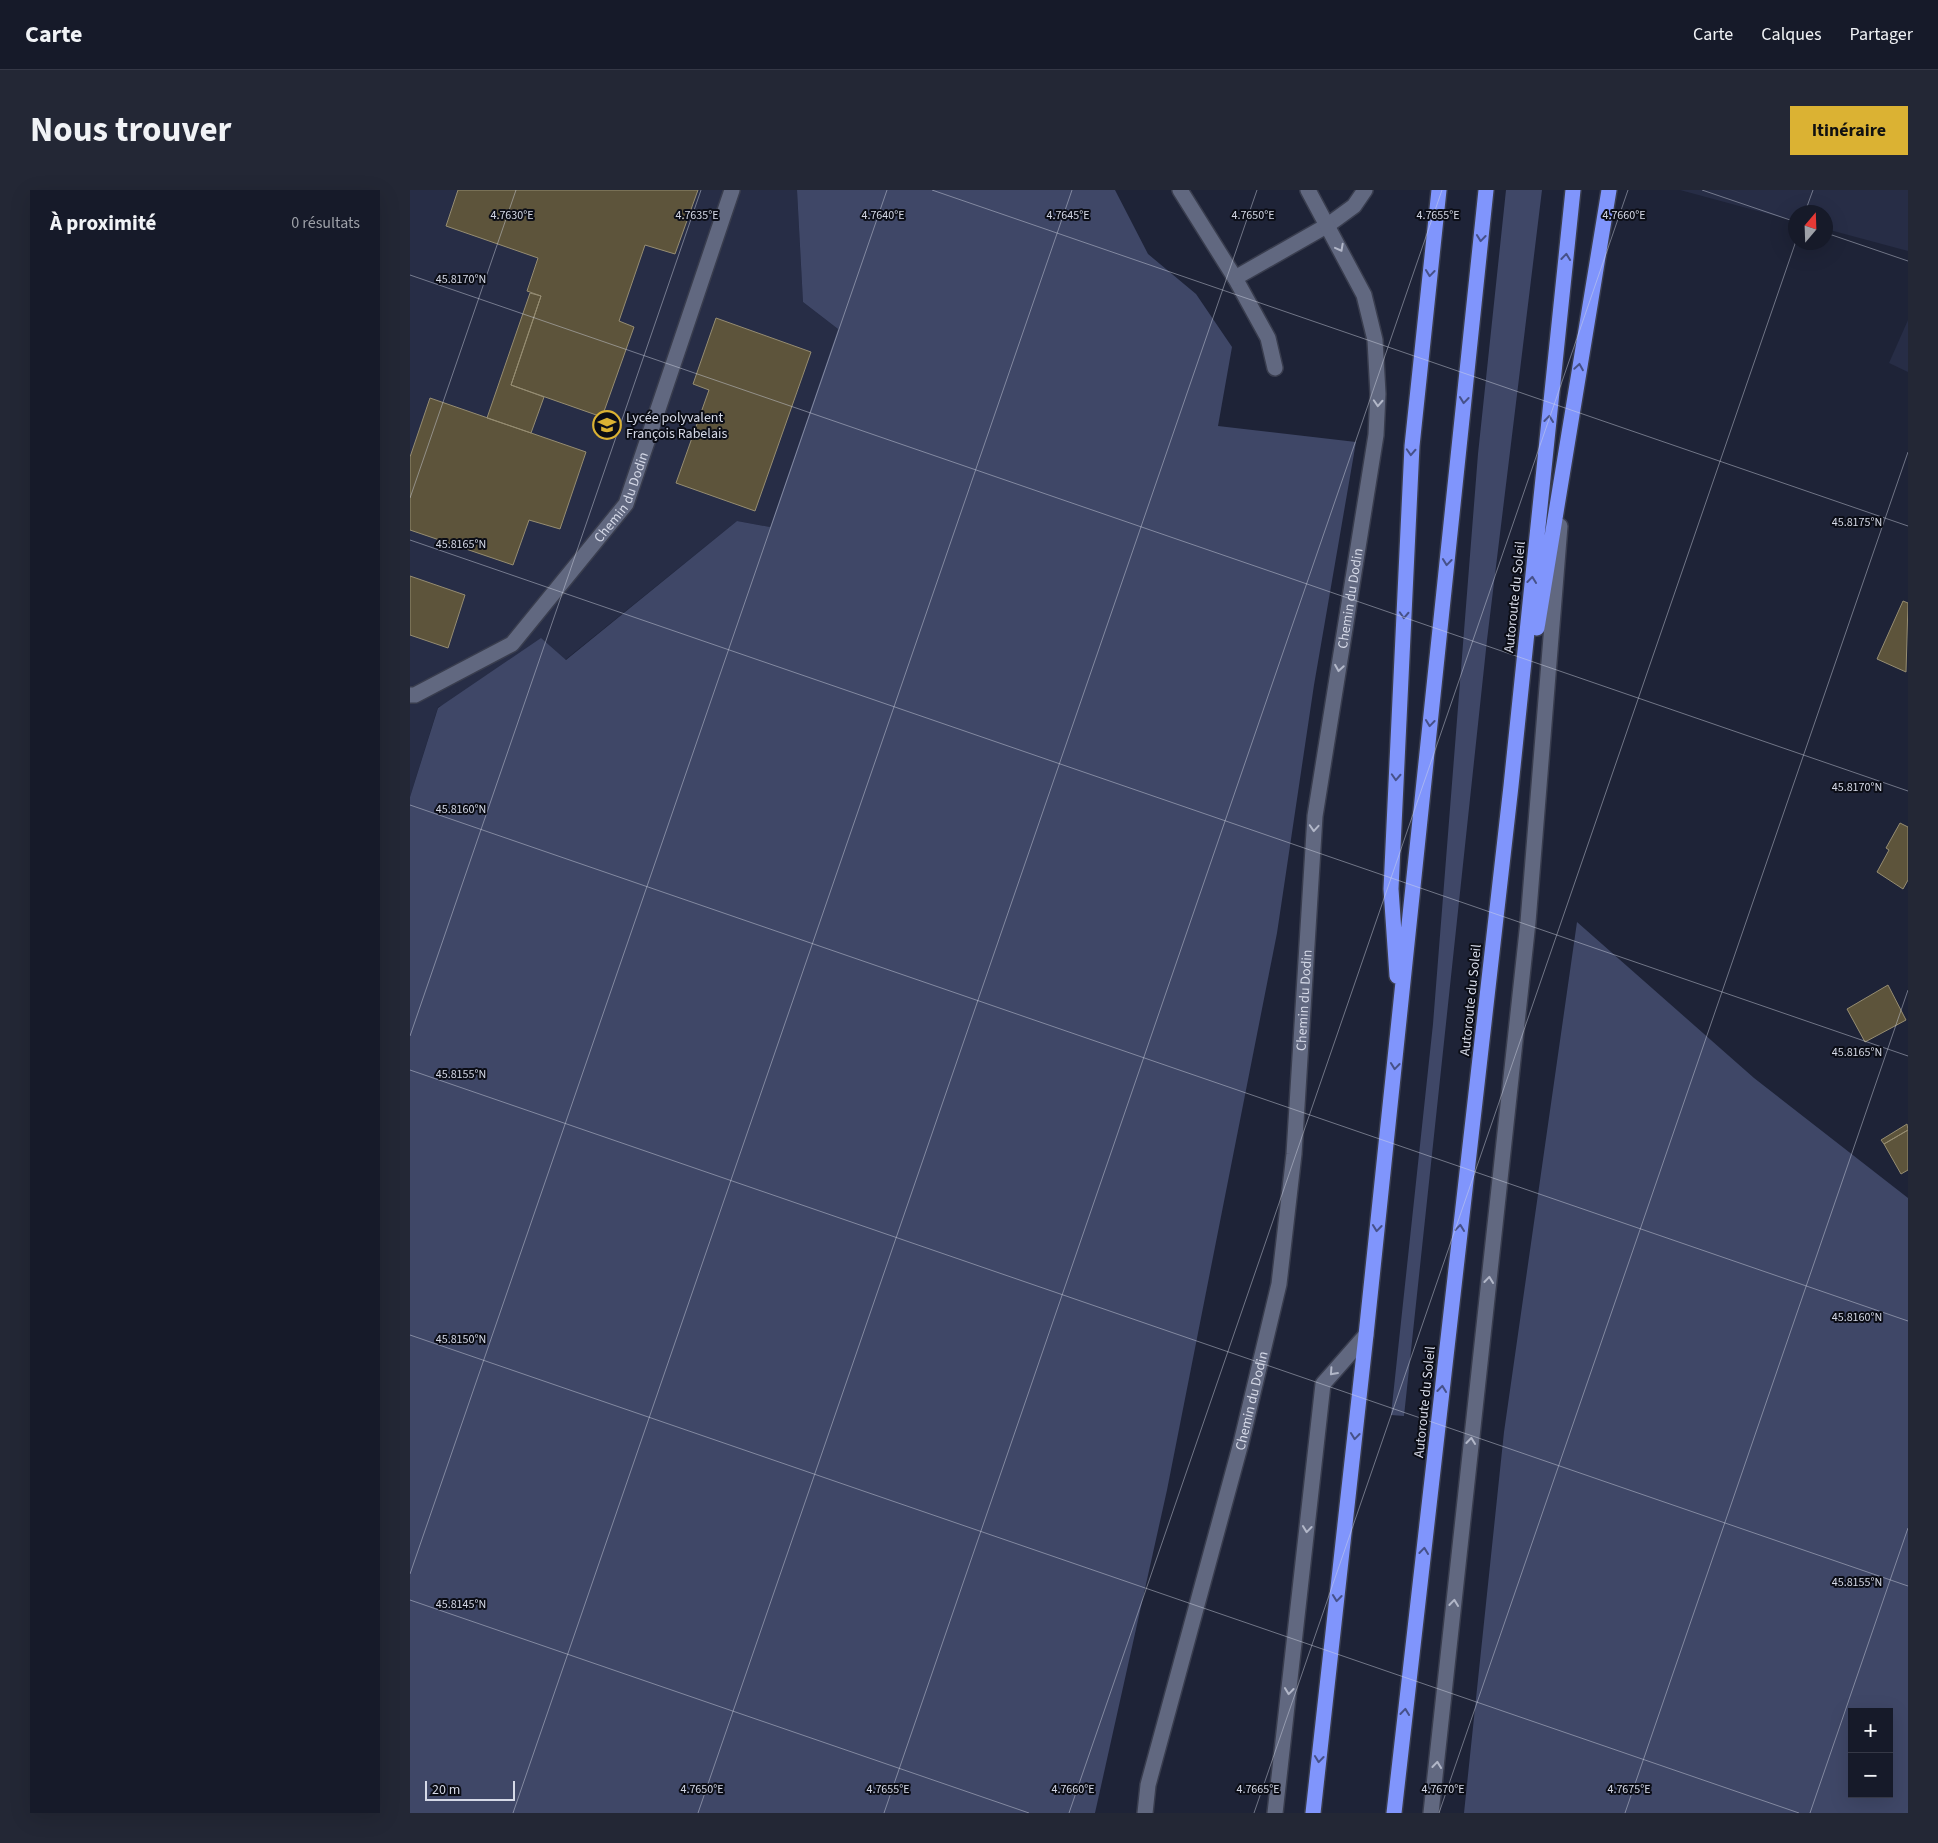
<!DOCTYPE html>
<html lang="fr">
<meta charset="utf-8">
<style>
body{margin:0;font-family:"Source Sans 3",sans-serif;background:#232735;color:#f1f3f6}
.controls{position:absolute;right:15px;bottom:15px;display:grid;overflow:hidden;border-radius:0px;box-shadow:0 5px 20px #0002}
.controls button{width:45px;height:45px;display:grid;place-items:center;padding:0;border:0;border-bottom:1px solid #353846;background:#161a29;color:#f1f3f6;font:25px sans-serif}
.compass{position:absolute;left:1378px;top:15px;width:45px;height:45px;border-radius:50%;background:#161a29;box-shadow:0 5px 20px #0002;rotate:19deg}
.scale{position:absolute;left:15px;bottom:12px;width:90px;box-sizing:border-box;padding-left:5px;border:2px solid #d5d9e7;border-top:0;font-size:14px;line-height:18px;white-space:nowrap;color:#d5d9e7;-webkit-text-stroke:4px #0b0d16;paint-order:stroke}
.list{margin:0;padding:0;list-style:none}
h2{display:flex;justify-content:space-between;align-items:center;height:65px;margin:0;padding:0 20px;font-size:21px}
h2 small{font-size:16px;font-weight:400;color:#9ea1a8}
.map{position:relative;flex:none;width:1498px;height:1623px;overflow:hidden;border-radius:0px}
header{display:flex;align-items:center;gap:30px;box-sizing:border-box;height:70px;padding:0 25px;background:#161a29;border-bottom:1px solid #353846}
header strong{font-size:24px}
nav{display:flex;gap:28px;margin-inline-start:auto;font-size:18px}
.intro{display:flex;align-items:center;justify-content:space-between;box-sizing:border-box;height:120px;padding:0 30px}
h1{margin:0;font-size:35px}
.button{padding:12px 22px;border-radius:0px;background:#dbb233;color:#111;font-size:18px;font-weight:700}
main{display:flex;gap:30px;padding:0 30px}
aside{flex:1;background:#161a29;border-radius:0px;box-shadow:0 5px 20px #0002}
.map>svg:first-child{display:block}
.built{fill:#272d46}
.green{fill:#3f4767;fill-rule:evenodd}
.building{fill:#5d543b;stroke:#968d72}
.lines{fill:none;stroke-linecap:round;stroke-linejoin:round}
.minor-casing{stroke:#393d4e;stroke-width:18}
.highway-casing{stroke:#393d4e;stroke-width:18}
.minor{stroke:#616880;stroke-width:15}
.highway{stroke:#8095fc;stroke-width:15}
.oneway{stroke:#465189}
.oneway2{stroke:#b2b7c8}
.ticks{fill:none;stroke:#d5d9e7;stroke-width:1;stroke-opacity:0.45}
.labels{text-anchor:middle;stroke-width:4;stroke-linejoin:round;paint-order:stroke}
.poi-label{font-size:14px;fill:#d5d9e7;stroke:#0b0d16;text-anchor:start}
.street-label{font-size:14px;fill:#d5d9e7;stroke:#0b0d16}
.ticks-label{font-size:12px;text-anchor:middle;fill:#d5d9e7;stroke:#0b0d16;stroke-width:4;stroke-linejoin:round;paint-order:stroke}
</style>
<header>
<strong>Carte</strong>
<nav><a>Carte</a><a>Calques</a><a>Partager</a></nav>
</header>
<div class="intro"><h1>Nous trouver</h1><a class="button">Itinéraire</a></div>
<main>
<aside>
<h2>À proximité<small>0 résultats</small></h2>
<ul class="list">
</ul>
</aside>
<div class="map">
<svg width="1498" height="1623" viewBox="0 0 1498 1623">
<rect width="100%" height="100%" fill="#1e2337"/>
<path class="built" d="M0,0H387L393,112L428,139L360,337L327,331L155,470L28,517L0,607Z
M1270,0H1498V61L1416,39V22H1386L1385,31Z
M1498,130V182L1479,173Z"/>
<path class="green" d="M387,0H705L738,64L786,104L822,157L808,236L946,252L904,495L867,743L757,1300L685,1623H0V607L28,518L131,448L156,470L327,331L360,337L428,139L393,112Z
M1096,0H1132L1077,450L994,1226L981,1225L1023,834L1068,264Z
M1167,732L1344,888L1498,1008V1623H1054L1094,1242ZM1442,1522H1479V1604H1442Z"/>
<path class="building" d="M48,0H288L265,64L235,55L209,131L224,137L192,227L101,195L131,106L117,101L128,68L36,36Z
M120,103L131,106L101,195L134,207L121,243L77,228Z
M306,128L401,162L345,321L266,293L299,200L283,194Z
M20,208L176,262L150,339L119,330L103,375L0,340V267Z
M0,386L55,405L38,458L0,445Z
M1493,411L1498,413L1496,482L1467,469Z
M1490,633L1498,637V690L1493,699L1467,682L1479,660L1476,658Z
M1478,795L1496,830L1455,852L1437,819Z
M1497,934L1498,940L1474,954L1471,950Z
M1498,940V980L1491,984L1474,954Z"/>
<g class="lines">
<defs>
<g id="minor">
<path d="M770,0L825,88L858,148L865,178"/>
<path d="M825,88L918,35L944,16L955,0"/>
<path id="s1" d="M0,505H5L102,454L216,314L322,0"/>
<path id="s2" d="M735,1623L738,1595L831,1253L869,1094L884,964L905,626L966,245L968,204L965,150L954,105L898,0"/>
<path d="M865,1623L913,1194L956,1145"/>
<path d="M1021,1623L1118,732L1150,336"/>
</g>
<path id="highway" d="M1127,438L1199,0
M987,786L981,699L1002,256L1029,0
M903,1623L956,1145L1076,0
M984,1623L1101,596L1163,0"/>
</defs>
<use href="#minor" class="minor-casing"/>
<use href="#highway" class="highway-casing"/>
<use href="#minor" class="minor"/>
<use href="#highway" class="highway"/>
</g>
<defs><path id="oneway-chevron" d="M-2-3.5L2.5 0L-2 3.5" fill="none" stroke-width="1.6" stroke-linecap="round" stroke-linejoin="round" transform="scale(1.25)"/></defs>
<g class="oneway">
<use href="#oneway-chevron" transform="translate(1071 48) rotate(96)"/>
<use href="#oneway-chevron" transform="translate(1156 67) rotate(-84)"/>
<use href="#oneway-chevron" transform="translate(1020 83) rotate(96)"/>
<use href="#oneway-chevron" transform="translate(1169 177) rotate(-81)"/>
<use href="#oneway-chevron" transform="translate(1054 210) rotate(96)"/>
<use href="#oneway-chevron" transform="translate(1139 229) rotate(-84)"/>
<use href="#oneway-chevron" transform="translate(1001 262) rotate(93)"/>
<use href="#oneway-chevron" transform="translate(1037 372) rotate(96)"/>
<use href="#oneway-chevron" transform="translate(1122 390) rotate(-84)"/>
<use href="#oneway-chevron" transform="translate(994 425) rotate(93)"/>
<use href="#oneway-chevron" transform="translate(1020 533) rotate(96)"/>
<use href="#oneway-chevron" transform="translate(986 587) rotate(93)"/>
<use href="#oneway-chevron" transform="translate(985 876) rotate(96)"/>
<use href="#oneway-chevron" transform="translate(967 1038) rotate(96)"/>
<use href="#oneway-chevron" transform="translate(1050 1038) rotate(-84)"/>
<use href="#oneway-chevron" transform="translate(1032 1199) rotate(-84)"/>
<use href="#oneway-chevron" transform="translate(945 1246) rotate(96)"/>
<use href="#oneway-chevron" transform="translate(1014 1361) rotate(-84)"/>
<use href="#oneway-chevron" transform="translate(927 1408) rotate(96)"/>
<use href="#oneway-chevron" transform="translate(995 1522) rotate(-84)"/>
<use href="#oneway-chevron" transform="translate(909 1569) rotate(96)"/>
</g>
<g class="oneway2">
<use href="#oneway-chevron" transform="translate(930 58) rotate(62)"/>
<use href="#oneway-chevron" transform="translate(968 213) rotate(93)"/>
<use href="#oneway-chevron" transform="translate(929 478) rotate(99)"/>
<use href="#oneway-chevron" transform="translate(904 638) rotate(94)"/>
<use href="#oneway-chevron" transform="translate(1079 1090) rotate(-84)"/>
<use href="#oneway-chevron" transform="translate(923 1182) rotate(132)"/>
<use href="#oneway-chevron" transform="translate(1061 1251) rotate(-84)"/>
<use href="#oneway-chevron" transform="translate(897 1339) rotate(96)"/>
<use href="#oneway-chevron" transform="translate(1044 1413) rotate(-84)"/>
<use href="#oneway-chevron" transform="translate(879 1501) rotate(96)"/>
<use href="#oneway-chevron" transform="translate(1027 1575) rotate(-84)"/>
</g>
<path class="ticks" d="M522,0L1498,336M1292,0L1386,32M1395,22L1403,0M1416,43L1498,71M0,85L1498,601M0,308L106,0M0,350L1498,866M0,615L1498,1131M0,846L291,0M0,880L1498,1396M0,1145L1389,1623M0,1384L477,0M0,1410L619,1623M103,1623L662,0M288,1623L847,0M474,1623L1032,0M659,1623L1218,0M844,1623L1386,51M1029,1623L1498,262M1215,1623L1498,800M1400,1623L1498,1338"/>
<defs>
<symbol id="school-ring" viewBox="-11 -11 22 22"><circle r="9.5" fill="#0b0d16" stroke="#dbb233" stroke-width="1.5"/><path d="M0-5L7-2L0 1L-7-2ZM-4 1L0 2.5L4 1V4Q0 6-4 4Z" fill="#dbb233"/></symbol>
</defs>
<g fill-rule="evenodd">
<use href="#school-ring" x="181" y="219" width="32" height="32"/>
</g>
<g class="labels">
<g class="poi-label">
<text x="216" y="232">Lycée polyvalent<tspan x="216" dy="16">François Rabelais</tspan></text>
</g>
<g class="street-label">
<text dy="5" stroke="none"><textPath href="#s1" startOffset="299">Chemin du Dodin</textPath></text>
<text transform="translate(1104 407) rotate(-84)" y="5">Autoroute du Soleil</text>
<text dy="5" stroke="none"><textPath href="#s2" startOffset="1236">Chemin du Dodin</textPath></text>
<text dy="5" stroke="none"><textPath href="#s2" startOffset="831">Chemin du Dodin</textPath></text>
<text transform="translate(1060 810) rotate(-84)" y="5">Autoroute du Soleil</text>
<text dy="5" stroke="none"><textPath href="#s2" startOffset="426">Chemin du Dodin</textPath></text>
<text transform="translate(1014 1212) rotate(-84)" y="5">Autoroute du Soleil</text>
</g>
</g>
<g class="ticks-label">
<text x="658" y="29">4.7645°E</text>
<text x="843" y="29">4.7650°E</text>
<text x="1028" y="29">4.7655°E</text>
<text x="1214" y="29">4.7660°E</text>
<text x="102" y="29">4.7630°E</text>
<text x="287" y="29">4.7635°E</text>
<text x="473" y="29">4.7640°E</text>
<text x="51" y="93">45.8170°N</text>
<text x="1447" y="336">45.8175°N</text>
<text x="51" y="358">45.8165°N</text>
<text x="1447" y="601">45.8170°N</text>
<text x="51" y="623">45.8160°N</text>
<text x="1447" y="866">45.8165°N</text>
<text x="51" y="888">45.8155°N</text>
<text x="1447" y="1131">45.8160°N</text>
<text x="51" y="1153">45.8150°N</text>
<text x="1447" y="1396">45.8155°N</text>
<text x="51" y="1418">45.8145°N</text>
<text x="292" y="1603">4.7650°E</text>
<text x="478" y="1603">4.7655°E</text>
<text x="663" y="1603">4.7660°E</text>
<text x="848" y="1603">4.7665°E</text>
<text x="1033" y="1603">4.7670°E</text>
<text x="1219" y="1603">4.7675°E</text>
</g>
</svg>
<div class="controls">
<button>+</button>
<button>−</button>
</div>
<svg class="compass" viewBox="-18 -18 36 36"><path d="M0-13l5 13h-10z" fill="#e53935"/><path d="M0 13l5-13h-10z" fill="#9ea1a8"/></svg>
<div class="scale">20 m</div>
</div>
</main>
